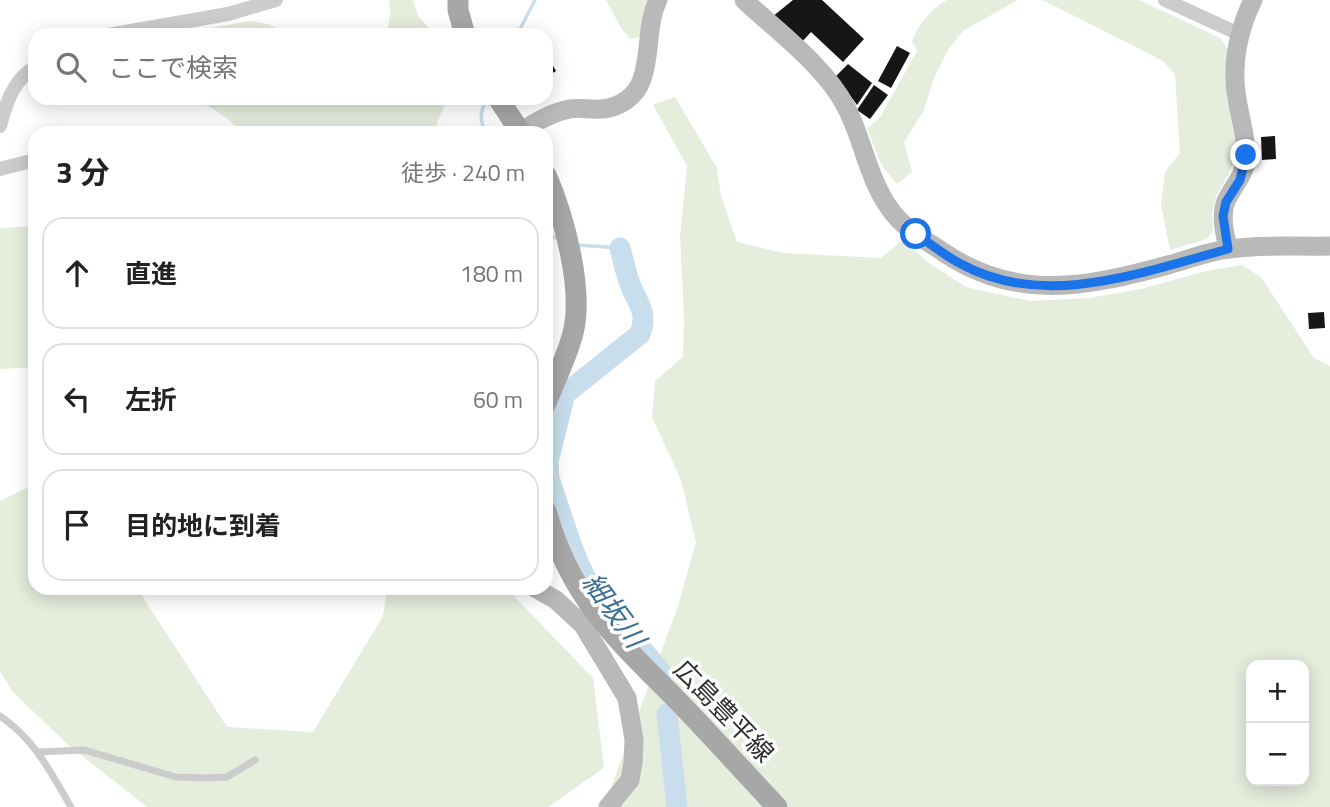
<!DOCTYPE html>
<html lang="ja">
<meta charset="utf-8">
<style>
body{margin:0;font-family:"Titillium Web","Noto Sans JP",sans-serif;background:#f2f2f2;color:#222}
.controls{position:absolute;right:21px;bottom:21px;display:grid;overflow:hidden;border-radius:14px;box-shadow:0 4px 18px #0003}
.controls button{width:63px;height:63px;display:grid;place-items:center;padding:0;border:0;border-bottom:2px solid #e0e0e0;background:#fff;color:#222;font:35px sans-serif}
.stop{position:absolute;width:21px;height:21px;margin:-16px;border:5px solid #1a73e8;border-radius:50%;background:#fff}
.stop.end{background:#1a73e8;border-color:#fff;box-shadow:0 2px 7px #0008}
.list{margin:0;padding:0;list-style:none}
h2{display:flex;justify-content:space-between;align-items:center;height:91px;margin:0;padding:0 28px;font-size:30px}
h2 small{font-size:23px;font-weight:400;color:#767676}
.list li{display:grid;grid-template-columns:46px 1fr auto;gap:21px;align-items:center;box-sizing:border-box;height:112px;margin:0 14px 14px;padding:0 14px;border:2px solid #e0e0e0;border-radius:21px}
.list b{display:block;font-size:26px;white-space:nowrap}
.list em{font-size:23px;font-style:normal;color:#767676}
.icon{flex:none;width:38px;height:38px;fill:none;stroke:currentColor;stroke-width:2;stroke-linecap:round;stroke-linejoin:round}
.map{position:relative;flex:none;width:1330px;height:807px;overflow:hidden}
.search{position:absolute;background:#fff;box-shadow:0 4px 18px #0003;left:28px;top:28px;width:525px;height:77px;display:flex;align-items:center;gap:18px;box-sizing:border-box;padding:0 24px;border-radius:21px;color:#767676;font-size:26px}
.panel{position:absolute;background:#fff;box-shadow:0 4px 18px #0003;left:28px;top:126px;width:525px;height:469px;border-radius:21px}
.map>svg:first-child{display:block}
.green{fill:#e5eddd;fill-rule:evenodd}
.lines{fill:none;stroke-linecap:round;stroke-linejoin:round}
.stream{stroke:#c9deed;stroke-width:3.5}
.river{stroke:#c9deed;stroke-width:21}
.building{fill:#161616}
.lane{stroke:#ccc;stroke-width:7}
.street{stroke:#ccc;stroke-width:14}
.secondary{stroke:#b9b9b9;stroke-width:19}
.primary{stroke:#a7a7a7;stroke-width:21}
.route{stroke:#1a73e8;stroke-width:9}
.labels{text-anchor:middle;stroke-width:7;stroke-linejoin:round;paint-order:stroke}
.street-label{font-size:26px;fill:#2f2f2f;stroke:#fff}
.water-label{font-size:28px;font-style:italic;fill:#3b6f93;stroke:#fff}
</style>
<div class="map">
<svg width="1330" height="807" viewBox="0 0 1330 807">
<rect width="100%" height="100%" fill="#fff"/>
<path class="green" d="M389,0H413L418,16L436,35H381L388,30L390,11Z
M606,0H648L640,37L630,39L621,28Z
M947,0H1018L963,31L948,50L934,78L923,112L904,142L912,172L897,184L882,166L867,129L881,116L917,51L912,41C918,25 932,8 947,0Z
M1043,0H1139L1220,38L1228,49L1227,100L1237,149L1229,174L1216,196L1212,215L1213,230L1207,239L1170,250L1161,205L1165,172L1180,153L1175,75L1163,61Z
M250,21L268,24L289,35H170Z
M675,97L717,168L721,196L737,242L783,253L881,258L902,240L929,263L966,287L1030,301L1089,298L1141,289L1206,271L1242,265L1261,277L1314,358L1330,366V807H604L678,606L696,542L681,480L652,417L655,381L683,357L684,317L680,235L687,166L653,105ZM1251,665H1304V781H1251Z
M196,98H448L435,128L436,133H242L227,118Z
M35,226V367L0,369V228Z
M35,484V588H137L227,727L313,732L383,616L387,588H506L593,678L604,768L548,807H147L66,743L12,691L0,671V501Z"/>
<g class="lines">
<path class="stream" d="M517,35L535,0
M486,133C479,119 480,112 487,98
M546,233L560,240
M577,245L620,248"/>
<path class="river" d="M620,248C623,259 625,270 629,281C636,303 649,310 640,334L565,394L548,461L549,479C564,520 575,568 601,604C619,629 644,648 662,674
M667,714L677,807"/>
</g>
<path class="building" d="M793,0H822L864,39L843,62L811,32L800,44L772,17Z
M897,46L910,53L891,88L878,81Z
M546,54L556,71L546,77Z
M848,64L872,83L857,105L836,76Z
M874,85L888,95L870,119L857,110Z
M1275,136L1276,159L1262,160L1261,137Z
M1324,312L1325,328L1309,329L1308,313Z"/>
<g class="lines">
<path class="lane" d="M0,716C35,740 50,771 71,807
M38,752L84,750L176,777L205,778L227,777L255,760"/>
<path class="street" d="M1165,0L1239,34
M108,35L228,14L276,0
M0,126C6,103 14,79 35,67
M0,169L35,160"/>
<path class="secondary" d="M744,0C778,32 825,66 846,107C863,139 868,179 890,209C902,227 925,240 943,252C1017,302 1087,287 1168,265C1187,260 1209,251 1229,249C1262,244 1297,247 1330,246
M520,132C536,122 550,113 569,109C580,107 589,110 601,109C619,108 636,97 642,79C651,54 646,25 658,0
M1228,249C1225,234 1220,216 1226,201C1233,186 1245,175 1246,158C1247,139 1240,118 1237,99C1231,66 1238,30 1253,0
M535,588L556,600L583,625L627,698L634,740L633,763L630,780L608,807"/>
<path class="primary" d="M458,0V10L465,35
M498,98L521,133
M546,175C564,216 584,289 573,333C567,357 555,380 546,403
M546,511C571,600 617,639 678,701C712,736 744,772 777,807"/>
</g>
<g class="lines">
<path class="route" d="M916,234C931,244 945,256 961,264C1045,310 1143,272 1228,249L1223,216L1226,202L1240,180L1246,155"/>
</g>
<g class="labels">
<g class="street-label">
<text transform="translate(724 711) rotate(46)" y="9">広島豊平線</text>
</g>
<g class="water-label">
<text transform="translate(614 610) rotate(54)" y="10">細坂川</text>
</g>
</g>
</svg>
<div class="controls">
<button>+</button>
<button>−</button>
</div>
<div class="stop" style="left:916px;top:234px"></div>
<div class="stop end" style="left:1246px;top:155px"></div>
<div class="search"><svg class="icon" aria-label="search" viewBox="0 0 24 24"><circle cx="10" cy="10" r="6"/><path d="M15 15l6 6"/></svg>ここで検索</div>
<section class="panel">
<h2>3 分<small>徒歩 · 240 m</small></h2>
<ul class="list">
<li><svg class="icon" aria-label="ahead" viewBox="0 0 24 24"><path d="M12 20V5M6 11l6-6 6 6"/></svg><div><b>直進</b></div><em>180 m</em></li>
<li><svg class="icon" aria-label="left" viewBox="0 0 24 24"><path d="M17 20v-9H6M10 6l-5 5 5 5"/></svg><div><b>左折</b></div><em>60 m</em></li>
<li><svg class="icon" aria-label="arrive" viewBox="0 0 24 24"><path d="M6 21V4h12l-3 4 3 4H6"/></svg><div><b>目的地に到着</b></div></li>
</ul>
</section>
</div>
